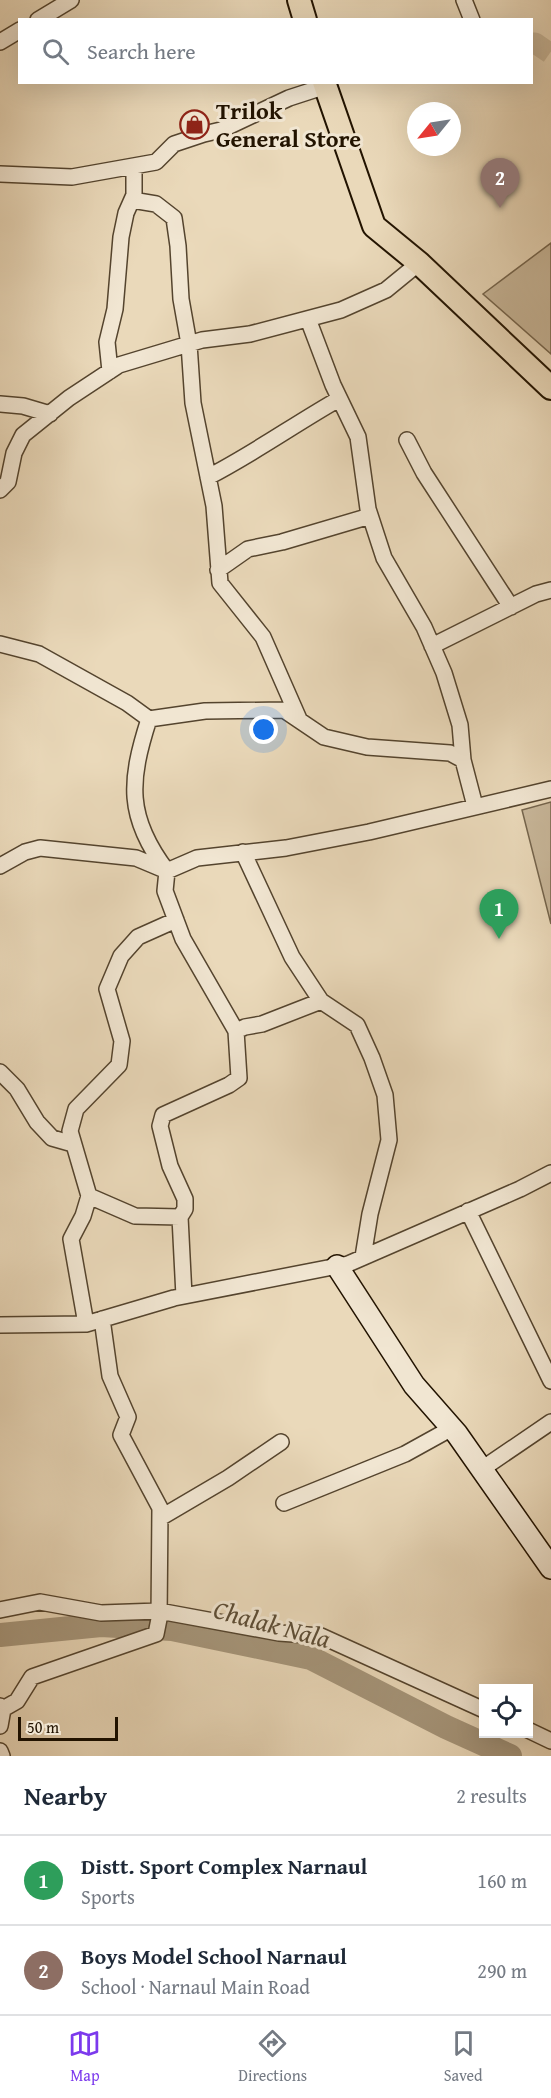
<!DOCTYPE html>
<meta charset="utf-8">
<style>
body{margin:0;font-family:"Gentium Book Plus",serif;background:#f2f2f3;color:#1f2937}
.controls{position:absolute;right:18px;bottom:18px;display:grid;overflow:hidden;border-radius:0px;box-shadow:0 6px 24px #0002}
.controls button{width:54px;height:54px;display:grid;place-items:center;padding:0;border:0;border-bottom:2px solid #e0e1e3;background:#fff;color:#1f2937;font:30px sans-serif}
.compass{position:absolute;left:407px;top:102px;width:54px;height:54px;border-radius:50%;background:#fff;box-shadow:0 6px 24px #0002;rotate:240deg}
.scale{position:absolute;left:18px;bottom:15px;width:100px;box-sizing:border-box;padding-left:6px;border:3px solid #221300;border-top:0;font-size:16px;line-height:21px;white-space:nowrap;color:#221300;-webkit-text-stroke:4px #f1e6d2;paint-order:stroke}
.you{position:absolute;left:264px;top:730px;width:21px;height:21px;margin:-15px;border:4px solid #fff;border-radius:50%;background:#1a73e8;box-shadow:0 0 0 9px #1a73e833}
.badge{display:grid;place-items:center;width:39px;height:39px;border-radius:50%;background:#7c3aed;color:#fff;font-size:20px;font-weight:700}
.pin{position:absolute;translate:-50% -50px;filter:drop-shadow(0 2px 3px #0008)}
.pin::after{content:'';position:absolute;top:32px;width:21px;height:18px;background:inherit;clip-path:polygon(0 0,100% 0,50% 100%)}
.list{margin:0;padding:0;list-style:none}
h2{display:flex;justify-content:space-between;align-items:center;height:78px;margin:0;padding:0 24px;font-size:26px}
h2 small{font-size:20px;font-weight:400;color:#747a83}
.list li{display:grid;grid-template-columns:39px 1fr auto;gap:18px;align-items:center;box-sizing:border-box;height:90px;padding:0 24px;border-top:2px solid #e0e1e3}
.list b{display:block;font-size:22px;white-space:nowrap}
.list p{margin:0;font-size:20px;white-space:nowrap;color:#747a83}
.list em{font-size:20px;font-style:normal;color:#747a83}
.icon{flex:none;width:33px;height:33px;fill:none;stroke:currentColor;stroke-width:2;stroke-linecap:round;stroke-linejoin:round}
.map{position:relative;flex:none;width:551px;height:1756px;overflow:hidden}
.search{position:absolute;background:#fff;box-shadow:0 6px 24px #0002;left:18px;right:18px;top:18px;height:66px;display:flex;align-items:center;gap:15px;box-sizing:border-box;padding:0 21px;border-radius:0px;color:#747a83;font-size:22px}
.sheet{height:258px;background:#fff}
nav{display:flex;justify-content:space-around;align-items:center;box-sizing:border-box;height:84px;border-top:2px solid #e0e1e3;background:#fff;font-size:16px;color:#747a83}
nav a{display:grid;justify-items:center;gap:3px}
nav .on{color:#7c3aed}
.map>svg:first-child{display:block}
.green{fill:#c8b79a;stroke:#75654d;stroke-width:1.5}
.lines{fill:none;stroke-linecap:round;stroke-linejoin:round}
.river{stroke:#a6967b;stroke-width:24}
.secondary-tunnel{stroke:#ccbb9e;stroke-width:21;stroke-dasharray:21 10;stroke-linecap:butt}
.street-casing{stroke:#54442e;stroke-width:18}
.secondary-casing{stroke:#221300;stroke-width:24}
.primary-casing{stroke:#221300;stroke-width:26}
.street{stroke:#f1e6d2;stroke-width:15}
.secondary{stroke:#f1e6d2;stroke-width:21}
.primary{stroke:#ead9ba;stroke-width:22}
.labels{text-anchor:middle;stroke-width:6;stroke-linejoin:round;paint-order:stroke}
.poi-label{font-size:24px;font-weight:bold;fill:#221300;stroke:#f1e6d2;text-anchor:start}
.water-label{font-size:26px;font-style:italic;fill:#5d4e37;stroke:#f1e6d2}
</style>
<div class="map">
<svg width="551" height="1756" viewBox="0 0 551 1756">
<rect width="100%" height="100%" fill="#ead9ba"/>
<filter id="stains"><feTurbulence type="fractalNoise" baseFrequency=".00333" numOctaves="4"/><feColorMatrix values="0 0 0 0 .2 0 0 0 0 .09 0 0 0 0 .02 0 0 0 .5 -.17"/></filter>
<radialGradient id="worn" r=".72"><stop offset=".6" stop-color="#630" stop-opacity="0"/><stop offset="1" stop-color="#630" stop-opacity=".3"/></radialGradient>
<path class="green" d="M551,243V354L483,294Z
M551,802V924L522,810Z"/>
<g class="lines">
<path class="river" d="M0,1635L101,1625L172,1629L311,1658L446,1727L510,1756"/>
<path class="secondary-tunnel" d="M532,43H535L551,54"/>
<defs>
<path id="street" d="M464,0L472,20
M38,20L71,0
M0,42L20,30
M0,174L72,177L156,162L174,144L204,134L221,130L289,98L326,86
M132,200L156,204L174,218L178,246L181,299L189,344L193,403L214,506L220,583L263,637L299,719
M308,319L333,385L358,437L368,509L384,558L424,627L444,673L460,725L463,760
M110,371L107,342L115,309L121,237L126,213L134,195V166
M0,404L23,406L50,414
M407,440L424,473L511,607
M208,477C253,454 295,424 339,399
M0,490L8,482L14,453L23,435L69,398L119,365L202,340L250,334L341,310L386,290L419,263
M218,570L248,549L282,542L370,516
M0,644L39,654L127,703L149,719C129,781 126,817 167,871L197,858L286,848L369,832L551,789
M432,646L536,594L551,590
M149,719L205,711L284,710L324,737L367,747L450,753L463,760L475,806
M243,852L292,957L321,1001L357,1025L372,1058L385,1095L389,1140L370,1214L363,1257
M0,866L25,852L40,848L136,858L167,871L165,891L183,939L236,1031L245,1027L262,1024L321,1001
M0,1072L17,1089L37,1122L52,1138L73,1144
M89,1196L135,1216L180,1217
M468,1211L551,1381
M184,1296L180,1217L185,1209V1199L170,1166L160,1126L163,1115L229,1085L239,1078L236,1031
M86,1324L71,1239L83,1216L89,1196L70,1131L76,1109L119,1065L122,1041L107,989L121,956L138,937L176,920
M0,1325L86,1324L174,1298L348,1264L520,1189L551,1173
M482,1469L551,1422
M284,1503L405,1454L452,1428
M160,1518L228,1478L281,1442
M0,1610L40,1602L101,1613L159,1611L279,1633L321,1636L484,1710
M0,1706L3,1709L0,1726
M3,1709L17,1701L32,1677L156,1634L159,1619L160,1508L121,1435L128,1417L110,1376L102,1319
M528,1730L551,1741
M0,1751L2,1756"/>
<path id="secondary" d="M337,1266L414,1385L457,1434L551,1568"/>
<path id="primary" d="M299,0L305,20
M324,82L374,226L419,263L551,388"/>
</defs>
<use href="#street" class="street-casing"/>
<use href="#secondary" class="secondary-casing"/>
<use href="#primary" class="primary-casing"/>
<use href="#street" class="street"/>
<use href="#secondary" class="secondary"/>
<use href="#primary" class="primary"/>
</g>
<defs>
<symbol id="shop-ring" viewBox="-11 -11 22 22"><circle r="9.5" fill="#f1e6d2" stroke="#8f2418" stroke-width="1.5"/><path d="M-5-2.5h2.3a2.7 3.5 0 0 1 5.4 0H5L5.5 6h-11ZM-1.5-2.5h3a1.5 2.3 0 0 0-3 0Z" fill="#8f2418"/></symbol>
</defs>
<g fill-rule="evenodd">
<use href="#shop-ring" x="178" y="108" width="33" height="33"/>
</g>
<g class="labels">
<g class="poi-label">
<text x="216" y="119">Trilok<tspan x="216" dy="28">General Store</tspan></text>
</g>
<g class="water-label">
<text transform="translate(272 1624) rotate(15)" y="9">Chalak Nala</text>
</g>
</g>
<rect width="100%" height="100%" filter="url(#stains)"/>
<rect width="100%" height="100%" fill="url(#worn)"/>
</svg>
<div class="controls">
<button><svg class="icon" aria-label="locate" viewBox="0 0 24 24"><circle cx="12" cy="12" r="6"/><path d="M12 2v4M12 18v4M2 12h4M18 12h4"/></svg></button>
</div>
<svg class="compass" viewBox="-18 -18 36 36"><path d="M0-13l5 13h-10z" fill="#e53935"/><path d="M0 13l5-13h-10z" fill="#747a83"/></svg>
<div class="scale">50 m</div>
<div class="you"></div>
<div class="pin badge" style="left:499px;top:939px;background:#2e9e5b">1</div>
<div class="pin badge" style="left:500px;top:208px;background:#8d6e63">2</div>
<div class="search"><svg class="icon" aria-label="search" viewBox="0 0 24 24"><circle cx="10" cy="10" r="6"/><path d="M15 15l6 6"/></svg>Search here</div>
</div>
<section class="sheet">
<h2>Nearby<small>2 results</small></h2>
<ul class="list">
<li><span class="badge" style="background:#2e9e5b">1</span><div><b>Distt. Sport Complex Narnaul</b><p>Sports</p></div><em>160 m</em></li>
<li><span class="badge" style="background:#8d6e63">2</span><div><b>Boys Model School Narnaul</b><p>School · Narnaul Main Road</p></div><em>290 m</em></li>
</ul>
</section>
<nav>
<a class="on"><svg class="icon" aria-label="map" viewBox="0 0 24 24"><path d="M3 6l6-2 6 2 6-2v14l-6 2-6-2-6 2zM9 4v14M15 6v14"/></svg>Map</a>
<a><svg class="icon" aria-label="directions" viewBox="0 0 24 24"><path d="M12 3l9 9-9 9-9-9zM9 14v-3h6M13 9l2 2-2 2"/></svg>Directions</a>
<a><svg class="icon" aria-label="saved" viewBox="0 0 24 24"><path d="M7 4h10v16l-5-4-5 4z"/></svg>Saved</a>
</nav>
